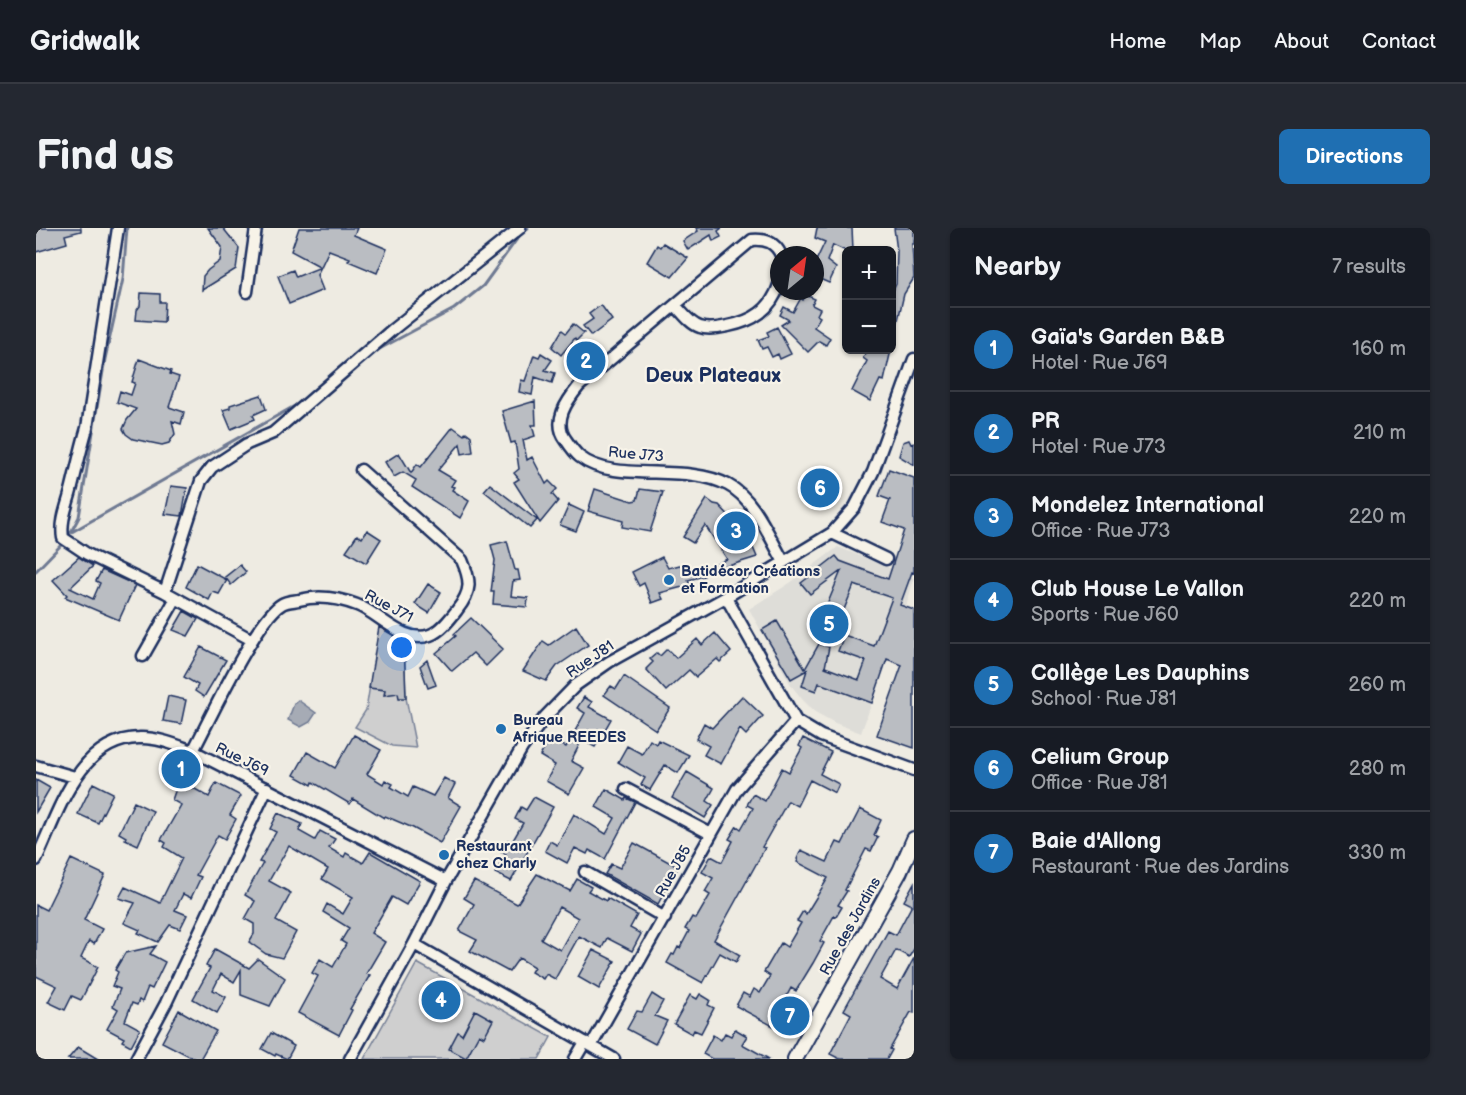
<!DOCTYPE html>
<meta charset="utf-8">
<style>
body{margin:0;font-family:"Balsamiq Sans",sans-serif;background:#242831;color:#f1f3f6}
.controls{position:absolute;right:18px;top:18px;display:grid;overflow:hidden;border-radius:9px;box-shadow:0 2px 4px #0004}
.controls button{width:54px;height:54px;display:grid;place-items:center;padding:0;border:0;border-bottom:2px solid #363941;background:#171b24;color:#f1f3f6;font:30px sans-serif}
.compass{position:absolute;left:734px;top:18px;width:54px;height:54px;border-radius:50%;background:#171b24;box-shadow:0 2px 4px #0004;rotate:29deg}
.you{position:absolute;left:366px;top:420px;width:21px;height:21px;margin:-15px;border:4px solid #fff;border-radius:50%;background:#1a73e8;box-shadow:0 0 0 9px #1a73e833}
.badge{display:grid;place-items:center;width:39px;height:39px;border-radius:50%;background:#1f6fb2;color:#fff;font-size:20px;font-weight:700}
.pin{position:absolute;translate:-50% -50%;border:3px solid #fff;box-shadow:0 2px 6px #0006}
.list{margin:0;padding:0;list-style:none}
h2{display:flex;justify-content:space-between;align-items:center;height:78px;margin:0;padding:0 24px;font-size:26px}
h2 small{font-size:20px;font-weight:400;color:#9ea1a6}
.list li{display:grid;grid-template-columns:39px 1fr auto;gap:18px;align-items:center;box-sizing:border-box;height:84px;padding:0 24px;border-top:2px solid #363941}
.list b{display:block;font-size:22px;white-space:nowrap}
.list p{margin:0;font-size:20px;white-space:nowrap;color:#9ea1a6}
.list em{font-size:20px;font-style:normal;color:#9ea1a6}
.map{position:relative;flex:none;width:878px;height:831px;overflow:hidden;border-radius:9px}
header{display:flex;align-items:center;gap:36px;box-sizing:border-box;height:84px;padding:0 30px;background:#171b24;border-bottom:2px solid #363941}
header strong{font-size:28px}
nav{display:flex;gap:33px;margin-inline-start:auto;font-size:21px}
.intro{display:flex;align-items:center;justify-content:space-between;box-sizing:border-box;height:144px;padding:0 36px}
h1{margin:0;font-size:42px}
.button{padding:15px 27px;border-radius:9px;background:#1f6fb2;color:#fff;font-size:21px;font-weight:700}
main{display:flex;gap:36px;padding:0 36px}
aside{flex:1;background:#171b24;border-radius:9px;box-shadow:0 2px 4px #0004}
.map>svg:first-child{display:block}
.built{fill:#deddd8}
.green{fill:#cfcfcf;stroke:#757f96;stroke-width:1.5}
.water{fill:#a6abb5;stroke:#6e7992;stroke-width:1.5}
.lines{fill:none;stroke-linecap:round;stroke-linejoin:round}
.stream{stroke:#6e7992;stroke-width:3}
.building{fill:#babdc2;stroke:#1b2f5e;stroke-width:1.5;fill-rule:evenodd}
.minor-casing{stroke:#1b2f5e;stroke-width:15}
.major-casing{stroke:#1b2f5e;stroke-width:18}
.minor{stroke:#f7f3e8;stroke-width:10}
.major{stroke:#f7f3e8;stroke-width:14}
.poi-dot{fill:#1f6fb2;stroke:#f7f3e8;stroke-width:2}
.labels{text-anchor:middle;stroke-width:4.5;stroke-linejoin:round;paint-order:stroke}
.street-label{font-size:15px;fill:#1b2f5e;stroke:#f7f3e8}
.poi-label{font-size:15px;font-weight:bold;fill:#1b2f5e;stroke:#f7f3e8;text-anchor:start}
.district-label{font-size:21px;font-weight:bold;fill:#1b2f5e;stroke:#f7f3e8}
</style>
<header>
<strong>Gridwalk</strong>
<nav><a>Home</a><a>Map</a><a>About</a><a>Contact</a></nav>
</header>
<div class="intro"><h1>Find us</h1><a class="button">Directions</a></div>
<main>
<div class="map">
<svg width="878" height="831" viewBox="0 0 878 831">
<rect width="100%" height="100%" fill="#eeebe2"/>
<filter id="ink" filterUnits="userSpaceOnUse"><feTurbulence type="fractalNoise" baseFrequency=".0167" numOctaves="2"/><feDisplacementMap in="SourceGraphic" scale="12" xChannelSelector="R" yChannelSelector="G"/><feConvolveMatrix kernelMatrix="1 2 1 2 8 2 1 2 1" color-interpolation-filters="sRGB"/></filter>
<g filter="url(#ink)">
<path class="built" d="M802,319L878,350L870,379L825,505L799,495L779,484L766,471L755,457L713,381L754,355Z"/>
<path class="green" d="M344,395L368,411L370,470L380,520L356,518L319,499L330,482Z
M381,735L515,809L503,831H328Z"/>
<path class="water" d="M262,472L280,485L274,494L265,499L252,492L258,476Z"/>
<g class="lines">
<path class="stream" d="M336,125L418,81L447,58L486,4L492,0
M35,304L43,289L69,131L87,51L91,0
M34,305L262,176
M0,343L28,314"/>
</g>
<path class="building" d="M0,0H45V3L29,7L31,15L0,24Z
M172,0H187L203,20L200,41L166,62L167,48L172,42L184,33L186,19Z
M263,0H321L318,7L351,21L341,45L312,33L314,30L293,22L281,47L287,62L253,76L242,48L257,42L260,49L285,39L255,23Z
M660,0H686L682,3L685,9L677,13L675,7L652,22L647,13L662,3Z
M781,0H816L817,22L810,23L797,17L791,33L800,40L793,55L779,49V35L789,14L779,10Z
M858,0H878V16H876L878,50L868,66L859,105H855V67L860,56L861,23Z
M627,15L652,30L636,49L611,34L621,17L624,19Z
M105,65L124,66V74H129L128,94L100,92L101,82L104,78Z
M770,67L779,71L776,77L784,81L781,87L784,89L778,99L794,110L790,117L783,113L772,124L745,97L753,92L744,87L748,79L757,84L765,70L767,72Z
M565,77L576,92L555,108L547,98L557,91L553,86Z
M537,96L548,105L541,112L539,110L525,127L516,119L526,102L530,105Z
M741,99L755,126L744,131L742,126L736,129L731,119L726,121L722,112L733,108L731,104Z
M831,122H855L848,153L844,152L834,173L816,163L831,133L827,130Z
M505,125L516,132L509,142L519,145L516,155L499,149L496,167L483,164L485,152L489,153L498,127L503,129Z
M103,131L135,143L134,146L143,149L133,179L148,184L145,196L136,193L139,206L133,215L126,217L97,211L90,206L87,201L91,192L100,181L81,174L84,163L95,167L99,155L96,154Z
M225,167L230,181L217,187L219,191L195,201L187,182L194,180V177Z
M499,173L500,197H496L499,208L487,212L491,232L496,229L510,256L513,253L521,261L516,266L522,273L504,295L478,254L483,251L478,245L483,241L479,214L475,215L466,183Z
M417,199L428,207L430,204L435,208L437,224L426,226L424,216L402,242L419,252L415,258L418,259L416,262L433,273L424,290L376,259L380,252L367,244L358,249L349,234L363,225L375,245L381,236L385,239Z
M873,212L875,216L878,215V237L863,228L867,214Z
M853,241L878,250V345L876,344L864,377L878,382V520L841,507L866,437L851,431L836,475L783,455L780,463L766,458L771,442L755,451L726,402L741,393L769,441L783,416L793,419L789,439L823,452L830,433L802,423L808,407L838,418L856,370L818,357L805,389L789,382L805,343L774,366L765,355L800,328L804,333L852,351L868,302L846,294L854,272L843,268Z
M454,256L501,292L494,300L448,263Z
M135,258L151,260L146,288L129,286Z
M559,261L596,273L601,272L604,261L627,264L614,304L586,299L587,293L552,283Z
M671,271L678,276L683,277L701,296L711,314L714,313L721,329L679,342L677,338L691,331L669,297L657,315L647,309Z
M533,277L548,284L540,303L524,297Z
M331,302L345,311L330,335L310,323L321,307L326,310Z
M471,313L479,342H482L484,352L477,353L475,368L492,370L491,379L457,376L458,364H455L459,332L455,317Z
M43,329L57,338L34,360L57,371L64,355L60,353L66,342L99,357L83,392L29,369L31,367L17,352Z
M626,329L632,340L648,336L650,344L665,340L668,348L652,352L654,357L624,365L627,371L616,375L608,355L603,358L596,344Z
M161,336L191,352L183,366L177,364L173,372L150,359Z
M204,337L210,344L195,357L189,349Z
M392,356L405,364L393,385L379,376Z
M148,383L162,391L152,408L137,402Z
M435,390L467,421L450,438L437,425L416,443L400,425L420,408L418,406Z
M540,398L552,417L521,438L510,453L487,443L507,413L513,417Z
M343,399L368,413L370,470H363L362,465L348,467L349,462L333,460Z
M679,405L695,424L684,434L681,431L660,449L653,442L630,463L610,441L617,434L614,431L621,425L624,428L631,421L640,430L661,411L666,417Z
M165,419L190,432L168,469L159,463L162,457L148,449Z
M391,432L400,457L392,460L384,438Z
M588,448L634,480L620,502L568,467L575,458L580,461Z
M132,468L150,472L145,496L127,493Z
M706,468L727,488L710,507L704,501L685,536L668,527L673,518L660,511L668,495L676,500Z
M548,469L556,474L553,479L575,491L559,519L546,512L535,533L548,540L533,566L510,553L519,537L504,528L514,511L530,519L549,485L541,480Z
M318,507L345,522L331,546L347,556L349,552L357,556L355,559L372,569L377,559L397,568L408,550L419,556L412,570L425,578L404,615L377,600L349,588L348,590L317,571L314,576L277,554L276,557L258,547L271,524L299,540Z
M767,510L795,524L784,546L803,556L799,565L774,552L761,578L752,573L726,619L729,620L678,712L704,727L700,734L684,725L667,755L631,735L636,726L638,727L642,719L644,720L653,703L649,701L656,689L660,691L674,667L669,664L677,650L666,644L675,628L686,634L697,613L693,611L701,598L705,601L717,580L711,577L717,566L729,573L746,540L753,544L766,520L763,518Z
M614,512L620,516L622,512L653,527L642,545L629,537L614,562L605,557L609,550L582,534L591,518L606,526Z
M651,544L678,560L671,573L677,577L669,590L636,570Z
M0,552L14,560L0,584Z
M143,552L173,569L180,555L205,568L194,587L200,591L189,611L182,607L160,647L165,649L155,670L147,666L139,682L151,687L144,701L134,697L122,714L102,705L104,702L88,695L99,675L83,670L89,659L124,675L146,630L128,619L130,615L125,612L145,577L136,572Z
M57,555L77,565L62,595L42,586Z
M570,561L589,572L590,570L599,574L569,631L553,622L551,626L539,620L531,635L509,623L514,613L521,617L538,586L570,606L579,590L560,579Z
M498,569L517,579L475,653L459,645L470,626L465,624L472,612L476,614L487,595L479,591L485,579L490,582Z
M98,574L117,583L102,617L89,611L90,609L83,605Z
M824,581L845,592L838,607L842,609L835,623L830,621L809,662L811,663L802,677L806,679L800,689L798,688L784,713L788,715L777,735L760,763L755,760L744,781L759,789L750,805L700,778L707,765L714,769L718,761L724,765L734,748L728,744L745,715L751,719L765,695L761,693L767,683L770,686L792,650L761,634L762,632L761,631L765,622L791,634L801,614L806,616Z
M242,585L266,596L263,603L279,612L284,603L299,611L293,620L308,629L310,625L327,635L334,624L384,653L370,677L356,669L335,705L349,714L330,746L334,747L314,781L316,782L303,807L262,785L282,748L276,745L284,731L297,739L310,716L305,713L313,700L287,684L291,676L307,686L317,669L286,651L292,641L253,618L233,653L255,665L240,693L260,704L246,730L230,726L213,714L218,706V696L209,691L219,673L209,667L227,635L223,634L240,604L234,601Z
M598,615L642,639L622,676L569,646L575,636L584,640Z
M35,631L69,647L48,692L66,701L58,716L53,713L45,730L62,739L45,772L36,768L29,782L12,774L21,758L0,748V677L10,682Z
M501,646L534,663L541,651L555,659L552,663L570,673L571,670L601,687L594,700L605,706L596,723L571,710L566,720L543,708L519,751L510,746L507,751L495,744L498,739L483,730L473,744L434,723L441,712L423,703L438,676L428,670L438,653L481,676ZM523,679L542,690L524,722L505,711Z
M878,655V721L873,729L860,722L844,751L861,761L878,730V785L875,784L854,821L856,822L851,831H804L794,826L815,786L808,782L852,703L860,707L876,677L868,673Z
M120,718L114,726L129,734L116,761L112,759L106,774L103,772L101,777L96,775L89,793L104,801L95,818L86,813L88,810L71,801L82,781L77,778L84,761L76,758L82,744L79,742L89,725Z
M179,721L213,740L222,731L249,750L234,778L205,767V742L198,754L185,746L177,762L190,769L181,785L157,771L174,740L170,738Z
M557,722L579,733L563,761L542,749Z
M616,766L627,773L619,788L631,793L619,816L591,801L601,783L606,784Z
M664,766L674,772L672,777L678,780L665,805L658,802L656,806L638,796L654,767L661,771Z
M143,782L180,803L164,831H159L126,814Z
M439,782L457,792L448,809L443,806L430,830L413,821L422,804L426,807Z
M699,801L711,808L706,816L733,831H676L667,826L677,807L685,812L689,805L695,808Z
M235,805L258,818L251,831L240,826L239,828L226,821Z
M42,819L62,831H32Z"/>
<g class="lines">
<defs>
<path id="minor" d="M82,0L51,200C45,220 41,239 36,259C32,276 24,292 27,310L51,326L129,364L216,412
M745,27C739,14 730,11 716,12L543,158C531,173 516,193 530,212C534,218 539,225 544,229C578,256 649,234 692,257C719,271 733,309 748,334
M211,64L220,0
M639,77C646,84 654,96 664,99C672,102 683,100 692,98C717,93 735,82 743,57
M796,305L850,331
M129,364L165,253L176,239L211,216L237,205L356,102L484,0
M690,369L760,493L785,508L878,542
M107,428L140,370
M157,523C173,493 220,391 246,376C250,373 258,373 263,372C282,367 303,370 321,377C343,385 368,417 394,407C405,403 414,391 421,382C436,363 435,353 426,332L325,242
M0,538L39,549
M590,561L675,606
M0,632C22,586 42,511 103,510C121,509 140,517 157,523L410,653
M549,644L629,690
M378,716L578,831
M555,818L701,561L760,493
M100,831L130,775L231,560
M314,831L378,716L410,653L486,520L509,489L540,457L573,434L690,369L796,305L819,279L837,244L878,131
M539,831L549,814"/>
<path id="major" d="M759,831L864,643L878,611"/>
</defs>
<use href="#minor" class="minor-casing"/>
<use href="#major" class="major-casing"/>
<use href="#minor" class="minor"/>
<use href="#major" class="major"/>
</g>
</g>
<g class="poi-dot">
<circle cx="633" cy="352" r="6"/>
<circle cx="465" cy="501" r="6"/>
<circle cx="408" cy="627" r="6"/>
</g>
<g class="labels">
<g class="street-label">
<text transform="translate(600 226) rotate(5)" y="5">Rue J73</text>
<text transform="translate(353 378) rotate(28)" y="5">Rue J71</text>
<text transform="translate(554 431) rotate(-34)" y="5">Rue J81</text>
<text transform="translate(206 531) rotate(26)" y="5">Rue J69</text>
<text transform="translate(637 643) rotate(-61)" y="5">Rue J85</text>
<text transform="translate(814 698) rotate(-61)" y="5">Rue des Jardins</text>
</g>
<g class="poi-label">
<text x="645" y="348">Batidécor Créations<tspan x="645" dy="17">et Formation</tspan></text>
<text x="477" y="497">Bureau<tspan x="477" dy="17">Afrique REEDES</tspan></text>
<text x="420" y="623">Restaurant<tspan x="420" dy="17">chez Charly</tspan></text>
</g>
<g class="district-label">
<text x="677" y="154">Deux Plateaux</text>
</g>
</g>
</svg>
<div class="controls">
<button>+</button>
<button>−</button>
</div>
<svg class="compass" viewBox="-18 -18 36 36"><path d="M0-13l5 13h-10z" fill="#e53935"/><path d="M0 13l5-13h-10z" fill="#9ea1a6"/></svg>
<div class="you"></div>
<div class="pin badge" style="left:145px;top:541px">1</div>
<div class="pin badge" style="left:550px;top:133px">2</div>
<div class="pin badge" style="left:700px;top:303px">3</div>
<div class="pin badge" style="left:405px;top:772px">4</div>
<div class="pin badge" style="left:793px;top:396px">5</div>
<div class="pin badge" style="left:784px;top:260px">6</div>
<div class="pin badge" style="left:754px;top:788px">7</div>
</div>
<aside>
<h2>Nearby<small>7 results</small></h2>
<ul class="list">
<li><span class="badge">1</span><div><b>Gaïa's Garden B&amp;B</b><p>Hotel · Rue J69</p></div><em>160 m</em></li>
<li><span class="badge">2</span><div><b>PR</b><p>Hotel · Rue J73</p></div><em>210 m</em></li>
<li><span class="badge">3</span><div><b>Mondelez International</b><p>Office · Rue J73</p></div><em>220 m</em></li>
<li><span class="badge">4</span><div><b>Club House Le Vallon</b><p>Sports · Rue J60</p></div><em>220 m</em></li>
<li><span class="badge">5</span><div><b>Collège Les Dauphins</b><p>School · Rue J81</p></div><em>260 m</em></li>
<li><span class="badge">6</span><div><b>Celium Group</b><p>Office · Rue J81</p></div><em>280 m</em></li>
<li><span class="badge">7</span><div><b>Baie d'Allong</b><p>Restaurant · Rue des Jardins</p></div><em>330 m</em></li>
</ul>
</aside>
</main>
